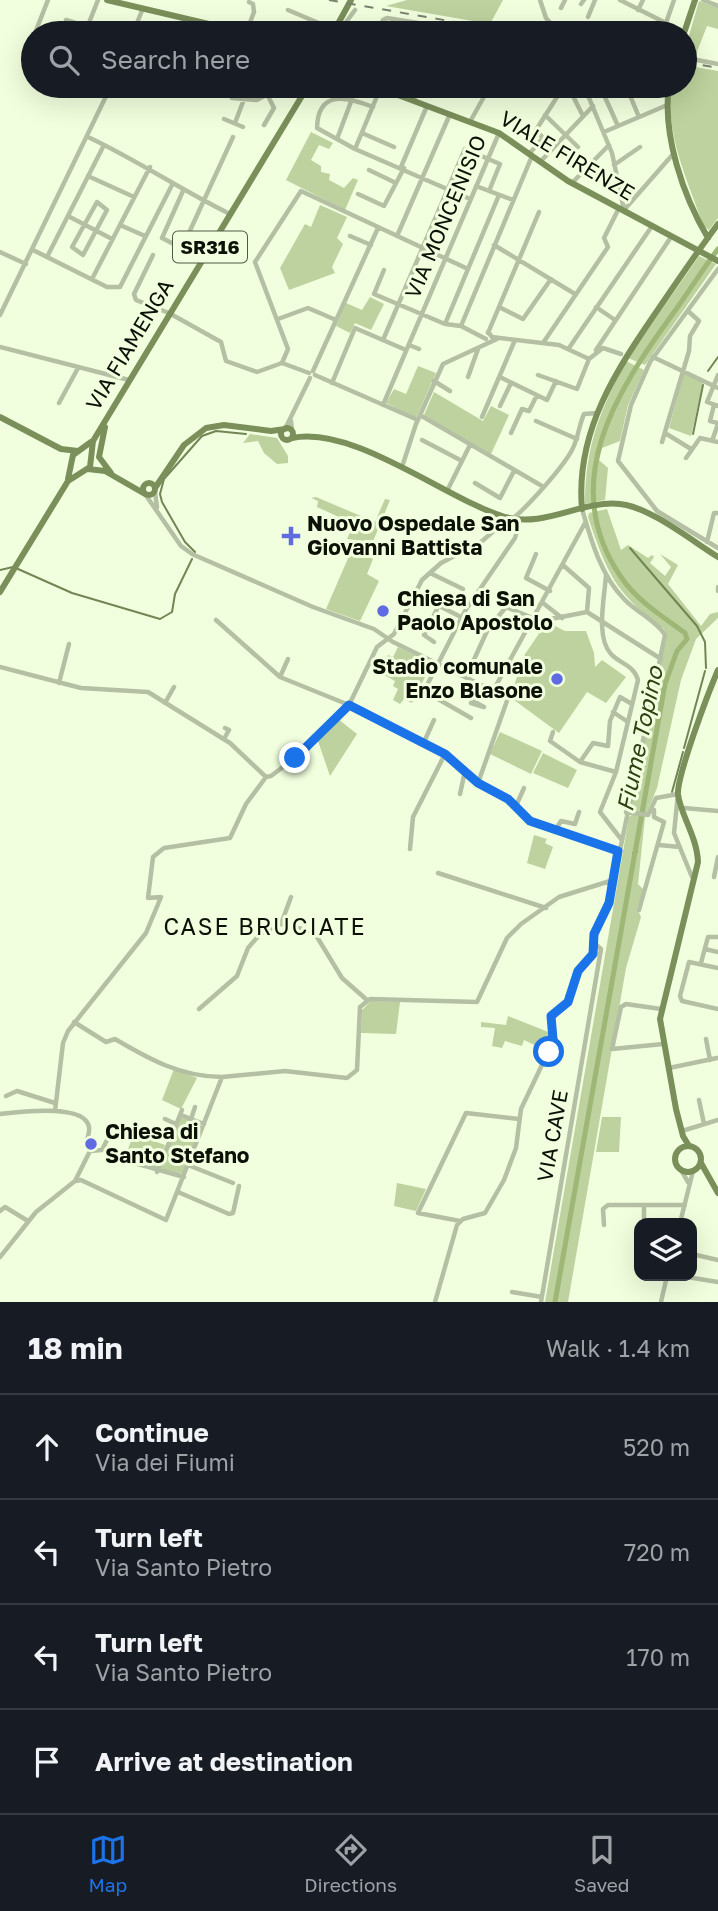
<!DOCTYPE html>
<meta charset="utf-8">
<style>
body{margin:0;font-family:"Golos Text",sans-serif;background:#242831;color:#f1f3f6}
.controls{position:absolute;right:21px;bottom:21px;display:grid;overflow:hidden;border-radius:14px;box-shadow:0 7px 28px #0002}
.controls button{width:63px;height:63px;display:grid;place-items:center;padding:0;border:0;border-bottom:2px solid #363941;background:#171b24;color:#f1f3f6;font:35px sans-serif}
.stop{position:absolute;width:21px;height:21px;margin:-16px;border:5px solid #1a73e8;border-radius:50%;background:#fff}
.stop.end{background:#1a73e8;border-color:#fff;box-shadow:0 2px 7px #0008}
.list{margin:0;padding:0;list-style:none}
h2{display:flex;justify-content:space-between;align-items:center;height:91px;margin:0;padding:0 28px;font-size:30px}
h2 small{font-size:23px;font-weight:400;color:#9ea1a6}
.list li{display:grid;grid-template-columns:46px 1fr auto;gap:21px;align-items:center;box-sizing:border-box;height:105px;padding:0 28px;border-top:2px solid #363941}
.list b{display:block;font-size:26px;white-space:nowrap}
.list p{margin:0;font-size:23px;white-space:nowrap;color:#9ea1a6}
.list em{font-size:23px;font-style:normal;color:#9ea1a6}
.icon{flex:none;width:38px;height:38px;fill:none;stroke:currentColor;stroke-width:2;stroke-linecap:round;stroke-linejoin:round}
.map{position:relative;flex:none;width:718px;height:1302px;overflow:hidden}
.search{position:absolute;background:#171b24;box-shadow:0 7px 28px #0002;left:21px;right:21px;top:21px;height:77px;display:flex;align-items:center;gap:18px;box-sizing:border-box;padding:0 24px;border-radius:38px;color:#9ea1a6;font-size:26px}
.sheet{height:511px;background:#171b24}
nav{display:flex;justify-content:space-around;align-items:center;box-sizing:border-box;height:98px;border-top:2px solid #363941;background:#171b24;font-size:19px;color:#9ea1a6}
nav a{display:grid;justify-items:center;gap:4px}
nav .on{color:#1a73e8}
.map>svg:first-child{display:block}
.green{fill:#bdd29e}
.lines{fill:none;stroke-linecap:round;stroke-linejoin:round}
.stream{stroke:#728554;stroke-width:2}
.river{stroke:#9eb776;stroke-width:5}
.minor{stroke:#b4bfa3;stroke-width:4.5}
.major{stroke:#7a8f5a;stroke-width:6}
.rail{stroke:#7a836e;stroke-width:2;stroke-dasharray:9 9;stroke-linecap:butt}
.route{stroke:#1a73e8;stroke-width:9}
.poi-dot{fill:#606ae2;stroke:#f1ffde;stroke-width:2.5}
.labels{text-anchor:middle;stroke-width:6;stroke-linejoin:round;paint-order:stroke}
.shield{fill:#f1ffde;stroke:#515847;stroke-width:2}
.shield-label{font-size:19px;font-weight:bold;fill:#0c1006}
.street-label{font-size:21px;fill:#0c1006;stroke:#f1ffde}
.poi-label{font-size:21px;font-weight:bold;fill:#0c1006;stroke:#f1ffde;text-anchor:start}
.water-label{font-size:23px;font-style:italic;fill:#304010;stroke:#f1ffde}
.neighbourhood-label{font-size:23px;letter-spacing:2px;fill:#0c1006;stroke:#f1ffde}
</style>
<div class="map">
<svg width="718" height="1302" viewBox="0 0 718 1302">
<rect width="100%" height="100%" fill="#f1ffde"/>
<path class="green" d="M407,0H503L490,24L386,6Z
M699,1L718,8V29L707,26L695,57L687,52L686,46Z
M685,65L718,71V218L709,230L703,225C688,181 664,132 672,86H685Z
M311,132L333,143L329,149L319,145L311,160L321,166V172L330,174L329,180L344,188L353,178L358,180L345,210L286,180Z
M320,205L347,217L337,238L343,244L332,267L335,273L289,290L280,268L305,224L311,227Z
M699,256L716,264L645,365L628,358Z
M370,297L384,304L371,330L355,323L350,333L336,326L346,303L362,310Z
M626,361L644,370L628,405L620,441L602,448L599,460L608,468L605,500L585,504C585,446 600,411 626,361Z
M418,366L436,373L416,418L386,403L394,389L406,394Z
M684,374L703,382L691,436L669,428Z
M434,392L483,421L491,406L509,415L491,454L424,415Z
M250,434L277,438L288,456V463L277,464L264,453L258,441L243,443Z
M316,497L375,522L385,499L390,500L367,556L373,559L367,574L379,581L360,621L326,609L356,540L347,539L354,524L317,507L318,501L311,498Z
M607,509L621,550L628,545L648,558L652,555L654,557L650,563L665,576L671,567L660,554L678,565L668,584L701,626L710,614L718,612V618L696,639L681,680L657,788L645,817L638,884L644,890L637,908L641,917L626,968L568,1302H545L629,817L633,814L629,809L667,635L663,628C615,593 607,573 588,517L589,513Z
M547,622L565,631H586L594,653L595,667L602,660L626,677L606,703L587,692L559,733L510,697L525,654Z
M398,647L421,658L414,671L425,677L412,703L404,699L400,704L393,700L398,689L393,686L395,681L379,672L388,655L393,657Z
M338,719L357,734L330,776L318,741Z
M500,732L542,751L531,774L490,754Z
M543,753L577,770L568,788L533,773Z
M534,835L547,839L545,843L553,847L545,869L527,863Z
M371,1001L400,1002L396,1034L361,1033L362,1010Z
M508,1016L551,1033L547,1051L524,1040L522,1046L505,1041L502,1048L492,1046L495,1028L481,1027V1022L506,1025Z
M174,1069L197,1078L181,1109L162,1100Z
M180,1117L202,1124L183,1174L160,1169Z
M602,1117H621L619,1152H596Z
M137,1126L149,1131L146,1138L165,1145L156,1168L126,1154Z
M397,1183L426,1189L416,1211L394,1206Z"/>
<g class="lines">
<path class="stream" d="M708,371L718,357
M693,434L703,385
M630,548L697,626L705,642L706,668
M195,552L185,542L162,502L160,494L164,479L202,436L216,431L246,434
M18,569L72,593L160,619L172,612L175,594L192,559
M0,570L13,567
M684,748L705,671
M672,792L683,752
M633,853L637,852"/>
<path class="river" d="M555,1302L665,684L677,651L687,639L685,633C662,616 637,601 621,577C557,484 616,392 672,315C688,293 702,270 718,249"/>
<path class="minor" d="M540,0L546,18L559,33
M620,0L684,32
M703,0L718,6
M581,4L584,0
M561,8L565,0
M288,10L328,27L326,33
M638,10L643,0
M588,17L595,0
M66,20L88,27
M666,23L674,0
M35,33L48,0
M85,33L98,0
M133,33L143,8
M246,33L254,12L253,4L249,2
M338,33L355,10
M377,33L383,20L387,18L480,33
M33,37L27,54L33,56
M685,53L692,59L718,64
M519,86L527,90L532,86
M568,86L583,116
M584,86L612,153L624,210
M600,86L618,126
M626,86L639,117
M232,98L257,100L283,86L303,94
M414,100L419,86
M373,107C347,97 318,89 317,128L355,149L470,199
M545,115L578,147
M224,119L243,127
M471,120L490,86
M235,123L249,86
M264,125L274,108L268,96
M604,132L665,106
M362,133L394,147
M88,137C137,160 181,190 230,214
M337,139L352,99
M355,149L380,89
M529,154L543,138L536,130L564,86
M540,162L593,106
M614,165L640,147
M401,167L427,106
M369,170L396,183
M88,176L134,197
M572,183L609,145
M476,186L513,200
M183,191L162,238L203,259
M358,194L384,206L404,168
M97,202L107,210L83,255L72,247Z
M624,210L674,153
M68,216L112,239
M120,225L145,236
M350,236L371,245
M397,236L450,114
M494,245L575,294
M182,248L233,137
M33,250L107,287H120L172,185
M0,252L26,264
M153,255L134,294L136,300L169,313L221,342L226,361L257,372L282,363L309,373
M47,257L104,145
M718,269L650,362L631,405L618,461L657,511L718,548
M384,270L374,294L445,324L461,326L486,339
M92,279L150,167
M499,307L523,319L551,279
M596,307L615,320
M0,315L111,86
M278,319L308,308L336,320
M445,324L499,195
M461,326L532,156
M488,332L492,337L559,345L589,359L603,348L621,354
M488,333L539,212
M383,340L465,149L500,164L489,191
M543,343L608,247L604,238L619,208
M409,345L419,349
M0,347L129,380
M569,348L652,226
M596,350L671,237
M653,357L718,388
M282,363L288,349L255,262L301,191L468,269
M313,371L378,228
M315,375L418,420
M538,375L577,389L589,359
M718,375L707,402L718,406
M468,377L478,349
M500,377L547,400L556,381
M434,381L450,391
M332,383L355,328L406,350
M59,403L78,368
M383,405L499,133
M714,405L710,421L718,423
M500,406L511,383
M420,415L542,486
M482,417L515,340
M291,421L292,430
M536,421L577,439
M285,429L310,378
M511,433L522,409L529,411L537,395
M665,433L691,449
M422,440L462,461
M712,441L718,424
M662,442L689,351L690,336L699,321L688,311
M686,458L700,438L718,442
M402,467L416,424L443,364L499,338
M475,483L500,498L514,471
M448,489L470,445
M155,492L157,507
M145,494L181,546L192,554L313,607L374,629L393,642L508,698L478,783
M503,525C519,518 563,467 572,450C578,439 579,425 584,414L597,413
M707,542L714,513H718
M536,554L526,578L550,591
M564,566L589,588L587,612
M430,573L463,589
M606,574C605,596 595,637 611,654C620,664 634,665 638,680L616,772L600,812L621,839
M718,587V591
M414,593L459,616
M543,603L562,618
M462,617L488,629L466,677
M216,620L280,677L349,705L377,647L394,634L422,580L441,563L481,542L509,518
M488,629L506,607L540,621L587,612L661,659
M434,642L424,635L439,605
M0,667L81,688L148,692L230,743L266,777L271,776L303,752L349,705L445,754L478,783L508,799L530,821L618,851
M280,677L288,659
M469,679L462,695L484,707L471,703
M59,683L69,644
M493,691L585,523
M165,703L174,687
M613,712L628,722
M471,718L424,691L465,611L515,538L520,520
M553,732L550,741L580,762
M224,739L229,730L225,728
M424,742L434,720
M616,772L580,762L593,743L608,746L610,721L620,697L632,704
M460,794L465,771
M516,806L524,788
M684,808L718,811
M626,812L648,815L656,798L678,794L674,833L692,877
M556,829L561,821L575,824L579,812
M659,845L680,847
M410,849L413,817L445,754
M438,873L546,908
M714,877L718,857
M639,910L664,822L654,817V810
M281,924L291,897
M705,949L718,952
M701,963L708,937H718
M718,968L689,962L680,996L682,1001L718,1009
M199,1009L237,976L248,948L260,934L281,924L314,932L342,978L367,1000
M661,1009L626,1004L621,1007L612,1049L663,1044
M74,1022L106,1042L115,1039C149,1059 181,1077 222,1077
M706,1039L710,1060
M669,1068L717,1058
M6,1096L17,1091L55,1103
M699,1100L704,1124
M55,1111L63,1043L68,1031L146,933L161,897L148,898L153,857L164,848L230,838L246,804L266,777
M0,1114C17,1112 85,1103 89,1127C90,1132 87,1139 86,1144L90,1151L75,1181L36,1212L0,1257
M181,1115L204,1124
M165,1119L176,1124
M191,1119L195,1107
M682,1131L718,1120
M90,1151L102,1150L107,1140
M124,1160L184,1177
M188,1165L233,1183
M681,1170L688,1182
M157,1172L182,1110
M75,1181L81,1180L166,1220L222,1077L285,1071L347,1078L357,1070L360,1007L370,999L477,1002L507,938L521,924L559,897L610,881L615,874L665,635C657,621 636,612 624,599C601,576 591,540 582,509
M178,1192L229,1214L233,1213L239,1186
M644,1205V1223
M0,1211L5,1207L28,1221
M460,1221L418,1213L466,1113L519,1119
M680,1223L693,1171
M604,1225L603,1209L608,1205H685
M692,1254L718,1260
M681,1276L718,1282
M512,1292L542,1297
M435,1302L457,1225L463,1219L485,1213L504,1180L516,1148L521,1109L551,1046V1016L568,1002L578,971L593,954L594,934L609,903L610,881
M541,1302L601,949L594,943
M661,1302L667,1276"/>
<path class="major" d="M107,0L247,33
M333,33L351,0
M684,33L695,0
M374,86L499,133L568,181L718,261
M669,86C662,134 683,196 708,238
M0,417L61,449L78,451
M105,427L99,457L111,473
M281 434a6 6 0 1 1 12 0a6 6 0 1 1-12 0Z
M292,438C354,425 446,499 505,517C545,528 581,500 620,504C650,507 692,541 718,557
M88,469L105,471L145,494
M68,479L73,455L91,442
M143 489a6 6 0 1 1 12 0a6 6 0 1 1-12 0Z
M155,488L184,445L206,428L224,425L271,431L285,429
M582,509C575,431 617,369 659,308C678,280 697,252 718,224
M0,592L68,481L90,467L93,441L308,86
M689,1146L683,1136L676,1109L660,1019L698,862C697,836 680,814 678,794C677,775 709,691 718,670
M675 1159a13 13 0 1 1 26 0a13 13 0 1 1-26 0Z
M701,1163L718,1193"/>
<path class="rail" d="M329,0L518,33
M685,62L718,68"/>
</g>
<g class="lines">
<path class="route" d="M295,758L349,705L445,754L478,783L508,799L530,821L618,851L609,903L594,934L593,954L578,971L568,1002L551,1016L553,1039L549,1052"/>
</g>
<g class="poi-dot">
<path d="M287.5 525.5h7v7h7v7h-7v7h-7v-7h-7v-7h7z"/>
<circle cx="383" cy="611" r="7"/>
<circle cx="557" cy="679" r="7"/>
<circle cx="91" cy="1144" r="7"/>
</g>
<g class="labels">
<rect class="shield" x="173" y="231.5" width="74" height="31" rx="5"/>
<g class="shield-label">
<text x="210" y="254">SR316</text>
</g>
<g class="street-label">
<text transform="translate(567 156) rotate(31)" y="7">VIALE FIRENZE</text>
<text transform="translate(446 217) rotate(-67)" y="7">VIA MONCENISIO</text>
<text transform="translate(130 345) rotate(-59)" y="7">VIA FIAMENGA</text>
<text transform="translate(553 1136) rotate(-80)" y="7">VIA CAVE</text>
</g>
<g class="poi-label">
<text x="307" y="531">Nuovo Ospedale San<tspan x="307" dy="24">Giovanni Battista</tspan></text>
<text x="397" y="606">Chiesa di San<tspan x="397" dy="24">Paolo Apostolo</tspan></text>
<text x="543" y="674" text-anchor="end">Stadio comunale<tspan x="543" dy="24">Enzo Blasone</tspan></text>
<text x="105" y="1139">Chiesa di<tspan x="105" dy="24">Santo Stefano</tspan></text>
</g>
<g class="water-label">
<text transform="translate(640 739) rotate(-78)" y="8">Fiume Topino</text>
</g>
<g class="neighbourhood-label">
<text x="265" y="935">CASE BRUCIATE</text>
</g>
</g>
</svg>
<div class="controls">
<button><svg class="icon" aria-label="layers" viewBox="0 0 24 24"><path d="M12 4l9 5-9 5-9-5zM3 14l9 5 9-5"/></svg></button>
</div>
<div class="stop" style="left:549px;top:1052px"></div>
<div class="stop end" style="left:295px;top:758px"></div>
<div class="search"><svg class="icon" aria-label="search" viewBox="0 0 24 24"><circle cx="10" cy="10" r="6"/><path d="M15 15l6 6"/></svg>Search here</div>
</div>
<section class="sheet">
<h2>18 min<small>Walk · 1.4 km</small></h2>
<ul class="list">
<li><svg class="icon" aria-label="ahead" viewBox="0 0 24 24"><path d="M12 20V5M6 11l6-6 6 6"/></svg><div><b>Continue</b><p>Via dei Fiumi</p></div><em>520 m</em></li>
<li><svg class="icon" aria-label="left" viewBox="0 0 24 24"><path d="M17 20v-9H6M10 6l-5 5 5 5"/></svg><div><b>Turn left</b><p>Via Santo Pietro</p></div><em>720 m</em></li>
<li><svg class="icon" aria-label="left" viewBox="0 0 24 24"><path d="M17 20v-9H6M10 6l-5 5 5 5"/></svg><div><b>Turn left</b><p>Via Santo Pietro</p></div><em>170 m</em></li>
<li><svg class="icon" aria-label="arrive" viewBox="0 0 24 24"><path d="M6 21V4h12l-3 4 3 4H6"/></svg><div><b>Arrive at destination</b></div></li>
</ul>
</section>
<nav>
<a class="on"><svg class="icon" aria-label="map" viewBox="0 0 24 24"><path d="M3 6l6-2 6 2 6-2v14l-6 2-6-2-6 2zM9 4v14M15 6v14"/></svg>Map</a>
<a><svg class="icon" aria-label="directions" viewBox="0 0 24 24"><path d="M12 3l9 9-9 9-9-9zM9 14v-3h6M13 9l2 2-2 2"/></svg>Directions</a>
<a><svg class="icon" aria-label="saved" viewBox="0 0 24 24"><path d="M7 4h10v16l-5-4-5 4z"/></svg>Saved</a>
</nav>
